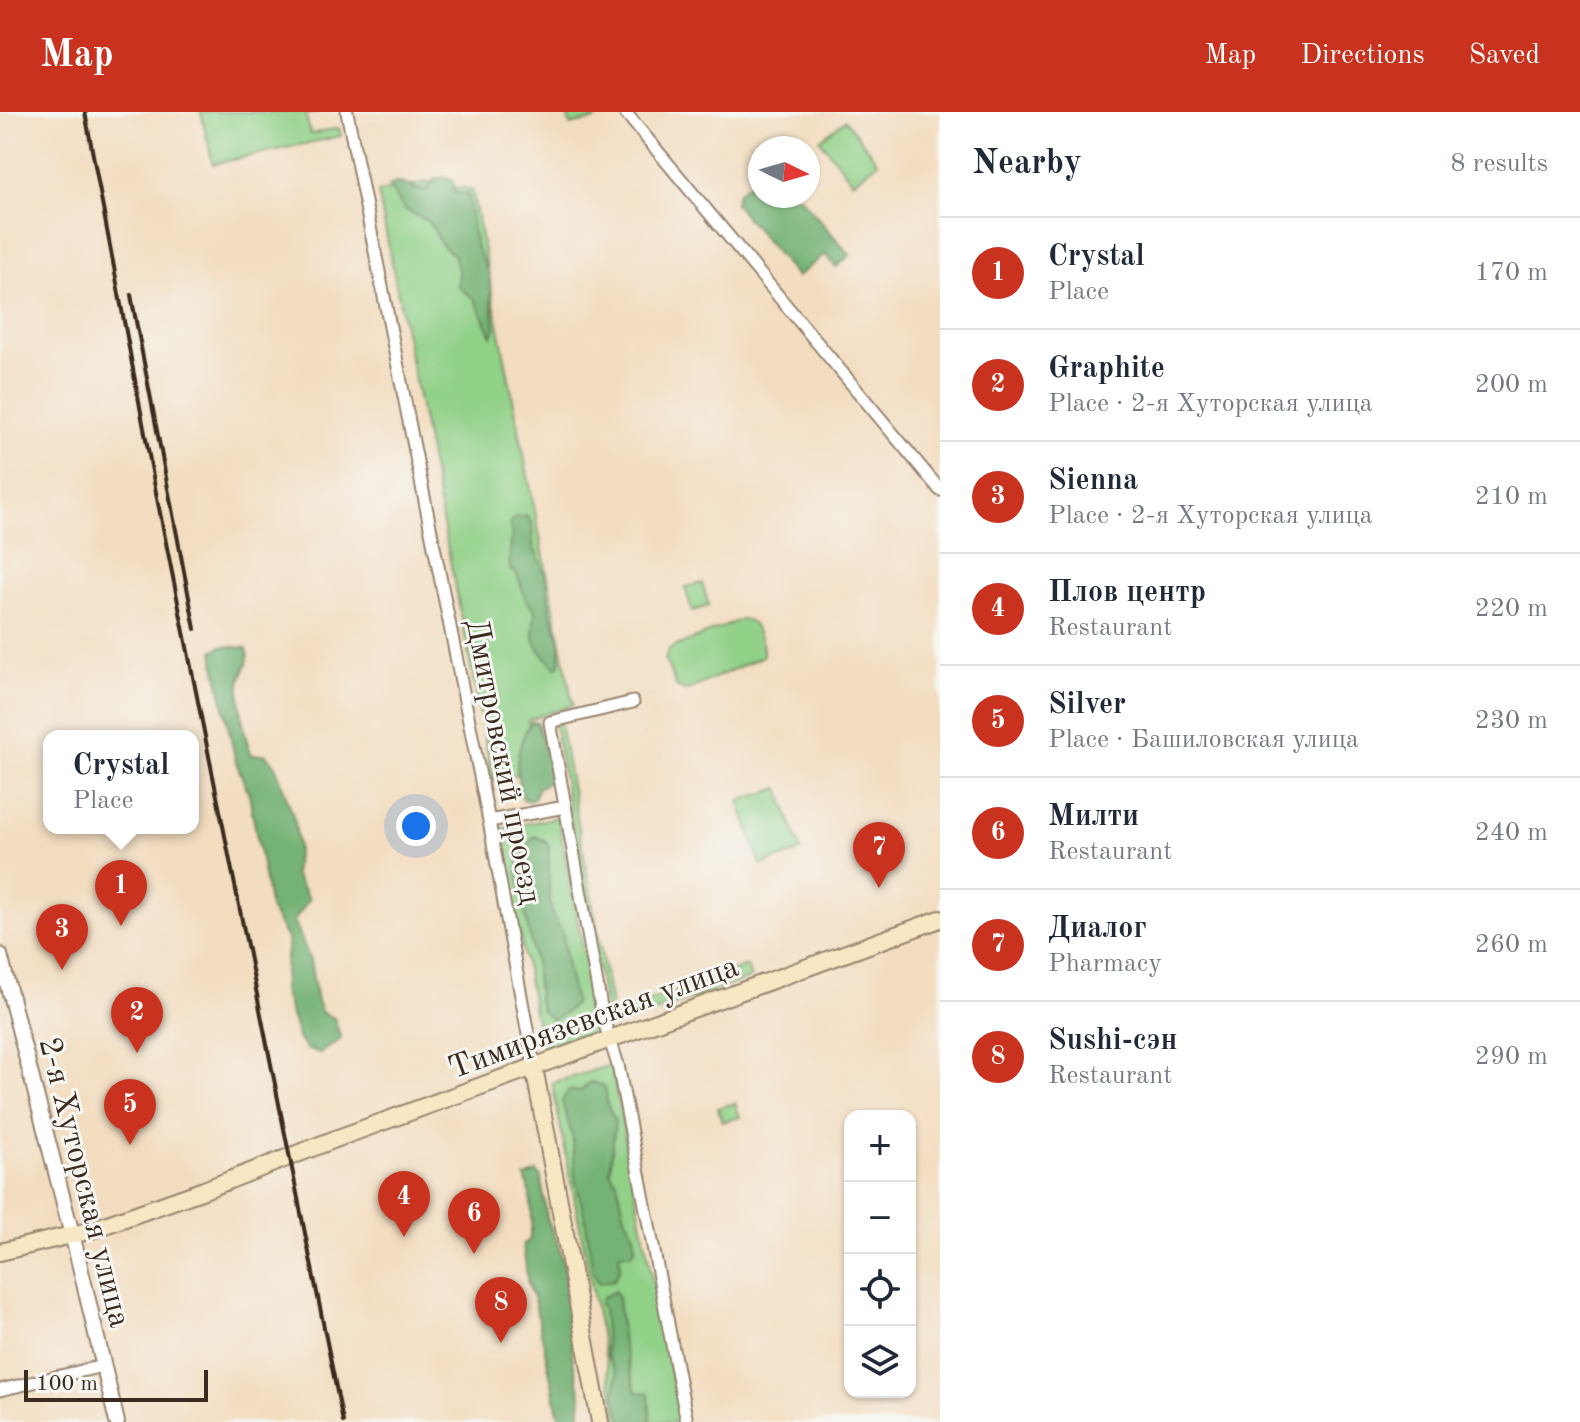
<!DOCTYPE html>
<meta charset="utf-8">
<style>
body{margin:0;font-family:"Old Standard TT",serif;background:#f2f2f3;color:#1f2937}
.controls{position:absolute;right:24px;bottom:24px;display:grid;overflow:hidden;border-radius:16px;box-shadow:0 2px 6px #0004}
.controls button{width:72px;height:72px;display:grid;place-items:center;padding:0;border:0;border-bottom:2px solid #e0e1e3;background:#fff;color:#1f2937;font:40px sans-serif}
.compass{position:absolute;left:748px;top:24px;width:72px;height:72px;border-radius:50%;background:#fff;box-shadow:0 2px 6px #0004;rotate:95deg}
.scale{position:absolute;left:24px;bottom:20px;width:184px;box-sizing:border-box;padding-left:8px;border:4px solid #3b2a1e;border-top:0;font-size:22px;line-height:28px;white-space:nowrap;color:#3b2a1e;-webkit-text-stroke:6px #f6f6f2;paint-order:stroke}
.you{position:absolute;left:416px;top:714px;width:28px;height:28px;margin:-20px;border:6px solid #fff;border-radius:50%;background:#1a73e8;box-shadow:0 0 0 12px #1a73e833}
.badge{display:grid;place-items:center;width:52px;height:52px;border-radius:50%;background:#c8321e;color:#fff;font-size:26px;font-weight:700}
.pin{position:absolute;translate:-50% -66px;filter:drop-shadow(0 2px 4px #0008)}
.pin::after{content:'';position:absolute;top:42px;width:28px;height:24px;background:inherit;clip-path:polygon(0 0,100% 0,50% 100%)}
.popup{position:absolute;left:43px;top:618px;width:156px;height:104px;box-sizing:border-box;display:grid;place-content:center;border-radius:16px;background:#fff;filter:drop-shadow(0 2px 6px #0005);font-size:26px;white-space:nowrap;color:#747a83}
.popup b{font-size:30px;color:#1f2937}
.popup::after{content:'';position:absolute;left:50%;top:100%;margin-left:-16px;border:16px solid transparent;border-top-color:#fff}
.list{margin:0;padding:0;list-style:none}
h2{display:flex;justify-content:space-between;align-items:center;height:104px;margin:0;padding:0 32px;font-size:34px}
h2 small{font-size:26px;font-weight:400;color:#747a83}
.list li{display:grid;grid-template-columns:52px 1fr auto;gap:24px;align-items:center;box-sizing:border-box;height:112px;padding:0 32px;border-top:2px solid #e0e1e3}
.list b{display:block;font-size:30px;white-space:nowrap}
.list p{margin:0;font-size:26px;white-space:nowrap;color:#747a83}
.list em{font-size:26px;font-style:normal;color:#747a83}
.icon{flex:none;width:44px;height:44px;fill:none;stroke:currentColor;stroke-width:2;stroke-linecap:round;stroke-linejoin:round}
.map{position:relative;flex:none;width:940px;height:1310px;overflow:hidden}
header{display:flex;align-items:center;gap:48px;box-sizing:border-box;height:112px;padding:0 40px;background:#c8321e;color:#fff}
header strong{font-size:38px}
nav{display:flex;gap:44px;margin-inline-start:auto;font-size:28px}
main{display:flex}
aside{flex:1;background:#fff}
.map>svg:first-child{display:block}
.green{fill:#90d087;stroke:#667d52;stroke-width:2}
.forest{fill:#74b274;stroke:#586e49;stroke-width:2}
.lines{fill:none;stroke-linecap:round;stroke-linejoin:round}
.minor-casing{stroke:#97846f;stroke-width:15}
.tertiary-casing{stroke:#97846f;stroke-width:18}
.secondary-casing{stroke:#97846f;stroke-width:20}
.minor{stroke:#fff;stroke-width:11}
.tertiary{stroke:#fff;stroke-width:14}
.secondary{stroke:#f7e8c3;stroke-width:16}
.rail{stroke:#3b2a1e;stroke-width:4}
.labels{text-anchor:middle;stroke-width:6;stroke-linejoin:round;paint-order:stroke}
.street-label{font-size:32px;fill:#3b2a1e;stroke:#f6f6f2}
</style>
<header>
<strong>Map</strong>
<nav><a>Map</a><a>Directions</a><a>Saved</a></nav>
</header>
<main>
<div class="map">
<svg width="940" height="1310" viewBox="0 0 940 1310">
<rect width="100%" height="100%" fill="#f6f6f2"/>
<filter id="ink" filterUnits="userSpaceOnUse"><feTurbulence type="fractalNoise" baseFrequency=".0125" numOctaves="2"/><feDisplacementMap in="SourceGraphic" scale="16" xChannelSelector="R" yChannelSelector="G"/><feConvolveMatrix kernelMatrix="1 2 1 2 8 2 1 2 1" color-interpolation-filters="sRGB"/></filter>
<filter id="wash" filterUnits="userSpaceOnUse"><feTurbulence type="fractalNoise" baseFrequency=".006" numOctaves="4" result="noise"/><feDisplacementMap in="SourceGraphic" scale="32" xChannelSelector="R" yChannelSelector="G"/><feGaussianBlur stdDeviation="1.8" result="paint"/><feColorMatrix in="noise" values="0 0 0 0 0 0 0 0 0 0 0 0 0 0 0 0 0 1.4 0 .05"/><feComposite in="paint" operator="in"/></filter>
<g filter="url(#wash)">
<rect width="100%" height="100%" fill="#f3ddc0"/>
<path class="green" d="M201,0H317L306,3L310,22L339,16L341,24L213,52Z
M567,0H593L595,8L570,13Z
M845,8L878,50L853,70L820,28Z
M429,70L472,78L573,593L528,608L535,658L493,668L378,80Z
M702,471L709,494L692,499L685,475Z
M742,507C756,508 764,531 763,544L686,579L677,575L665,548L669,537Z
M560,611L611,894L605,897L554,612Z
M779,676L801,739L761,753L739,689Z
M558,705L597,912L594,921L546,937L541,936L500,717Z
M747,854L751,866L627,910L623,898Z
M611,953L680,1310H618L552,971Z
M735,991L740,1005L722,1010L718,996Z"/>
<path class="forest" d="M760,62V84H799L850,143L836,155L825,142L797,165L735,92L738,80Z
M448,65L453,69L455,81L468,82L475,132L489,162L495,216L492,224L475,187L458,175L459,161L454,143L440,131L435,119L427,109L404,97L389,74C402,65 412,80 426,78L435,67Z
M527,404L532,411L533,434L545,461L550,497L560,529V553L556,556C532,530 532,533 535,498L526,488L517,462L511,459C506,444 515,428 510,412L514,406Z
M223,534L247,536C251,556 241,556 240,573C239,591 244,627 252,643L265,642L275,652L295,710L298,736L294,762L309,787L294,809L310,848L317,890L322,901L334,906L341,927L320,941L308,938L299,928L283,878L288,828L270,797L249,682L236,650L215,552L213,539Z
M531,610H537L552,665L549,670L537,676L535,685L530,689L523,687C513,661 516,633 531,610Z
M534,724L546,729L549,735V786L552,802L563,821L566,850L575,891L566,900L552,908L542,899L538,887L535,851L517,759L519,746Z
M590,970L603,973L606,979L607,992L615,1009L610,1060L617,1070L625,1104L634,1122L635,1137L631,1142H619L620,1156L614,1168L599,1171L593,1160L585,1106L575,1066L573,1027L562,989L568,979H581Z
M537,1060L541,1065L547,1107L558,1132L565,1159L573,1220L572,1244L581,1283L579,1310H561L559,1305L535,1191L528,1172L523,1132L529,1129C534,1110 532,1084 525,1065Z
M615,1179L618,1185L623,1233L636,1280L649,1281L651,1310H622L615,1282L617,1262L607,1244L603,1197L600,1191L603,1185Z"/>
</g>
<g filter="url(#ink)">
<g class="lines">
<defs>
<path id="minor" d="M347,0L489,709L534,955
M625,0L940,378
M633,590L550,610L603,906L618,953L687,1310
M489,709L565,695
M0,1278L103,1254"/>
<path id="tertiary" d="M0,843L77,1142L117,1310"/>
<path id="secondary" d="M534,955L600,1310
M0,1140L88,1119L204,1078L338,1026L940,807"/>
</defs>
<use href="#minor" class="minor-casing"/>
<use href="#tertiary" class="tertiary-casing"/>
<use href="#secondary" class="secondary-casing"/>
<use href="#minor" class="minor"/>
<use href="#tertiary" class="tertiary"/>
<use href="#secondary" class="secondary"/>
<path class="rail" d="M85,0L157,386L343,1310
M131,183L195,517"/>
</g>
</g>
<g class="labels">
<g class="street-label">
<text transform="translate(505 649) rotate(79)" y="11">Дмитровский проезд</text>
<text transform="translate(593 904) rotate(-20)" y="11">Тимирязевская улица</text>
<text transform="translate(86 1070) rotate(76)" y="11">2-я Хуторская улица</text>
</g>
</g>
</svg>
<div class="controls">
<button>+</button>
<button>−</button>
<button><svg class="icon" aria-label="locate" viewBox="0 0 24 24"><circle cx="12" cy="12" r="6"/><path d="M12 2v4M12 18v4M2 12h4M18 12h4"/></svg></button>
<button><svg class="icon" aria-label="layers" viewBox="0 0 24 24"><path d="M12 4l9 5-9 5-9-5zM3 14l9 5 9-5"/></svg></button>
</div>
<svg class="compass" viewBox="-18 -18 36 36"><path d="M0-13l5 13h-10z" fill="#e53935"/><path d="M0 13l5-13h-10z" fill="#747a83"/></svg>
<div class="scale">100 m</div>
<div class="you"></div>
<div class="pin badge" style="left:121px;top:814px">1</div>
<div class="popup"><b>Crystal</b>Place</div>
<div class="pin badge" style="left:137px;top:941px">2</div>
<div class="pin badge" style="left:62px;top:858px">3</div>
<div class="pin badge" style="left:404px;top:1125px">4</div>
<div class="pin badge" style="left:130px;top:1033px">5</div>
<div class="pin badge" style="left:474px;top:1142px">6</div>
<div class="pin badge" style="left:879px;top:776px">7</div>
<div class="pin badge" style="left:501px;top:1231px">8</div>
</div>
<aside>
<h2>Nearby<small>8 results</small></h2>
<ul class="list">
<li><span class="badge">1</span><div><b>Crystal</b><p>Place</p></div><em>170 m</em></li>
<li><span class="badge">2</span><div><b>Graphite</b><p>Place · 2-я Хуторская улица</p></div><em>200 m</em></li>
<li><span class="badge">3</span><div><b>Sienna</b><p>Place · 2-я Хуторская улица</p></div><em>210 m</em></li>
<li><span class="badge">4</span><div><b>Плов центр</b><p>Restaurant</p></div><em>220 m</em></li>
<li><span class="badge">5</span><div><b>Silver</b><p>Place · Башиловская улица</p></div><em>230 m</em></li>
<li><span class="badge">6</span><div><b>Милти</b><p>Restaurant</p></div><em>240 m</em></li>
<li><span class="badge">7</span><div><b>Диалог</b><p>Pharmacy</p></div><em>260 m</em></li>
<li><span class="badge">8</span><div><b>Sushi-сэн</b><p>Restaurant</p></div><em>290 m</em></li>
</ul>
</aside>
</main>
